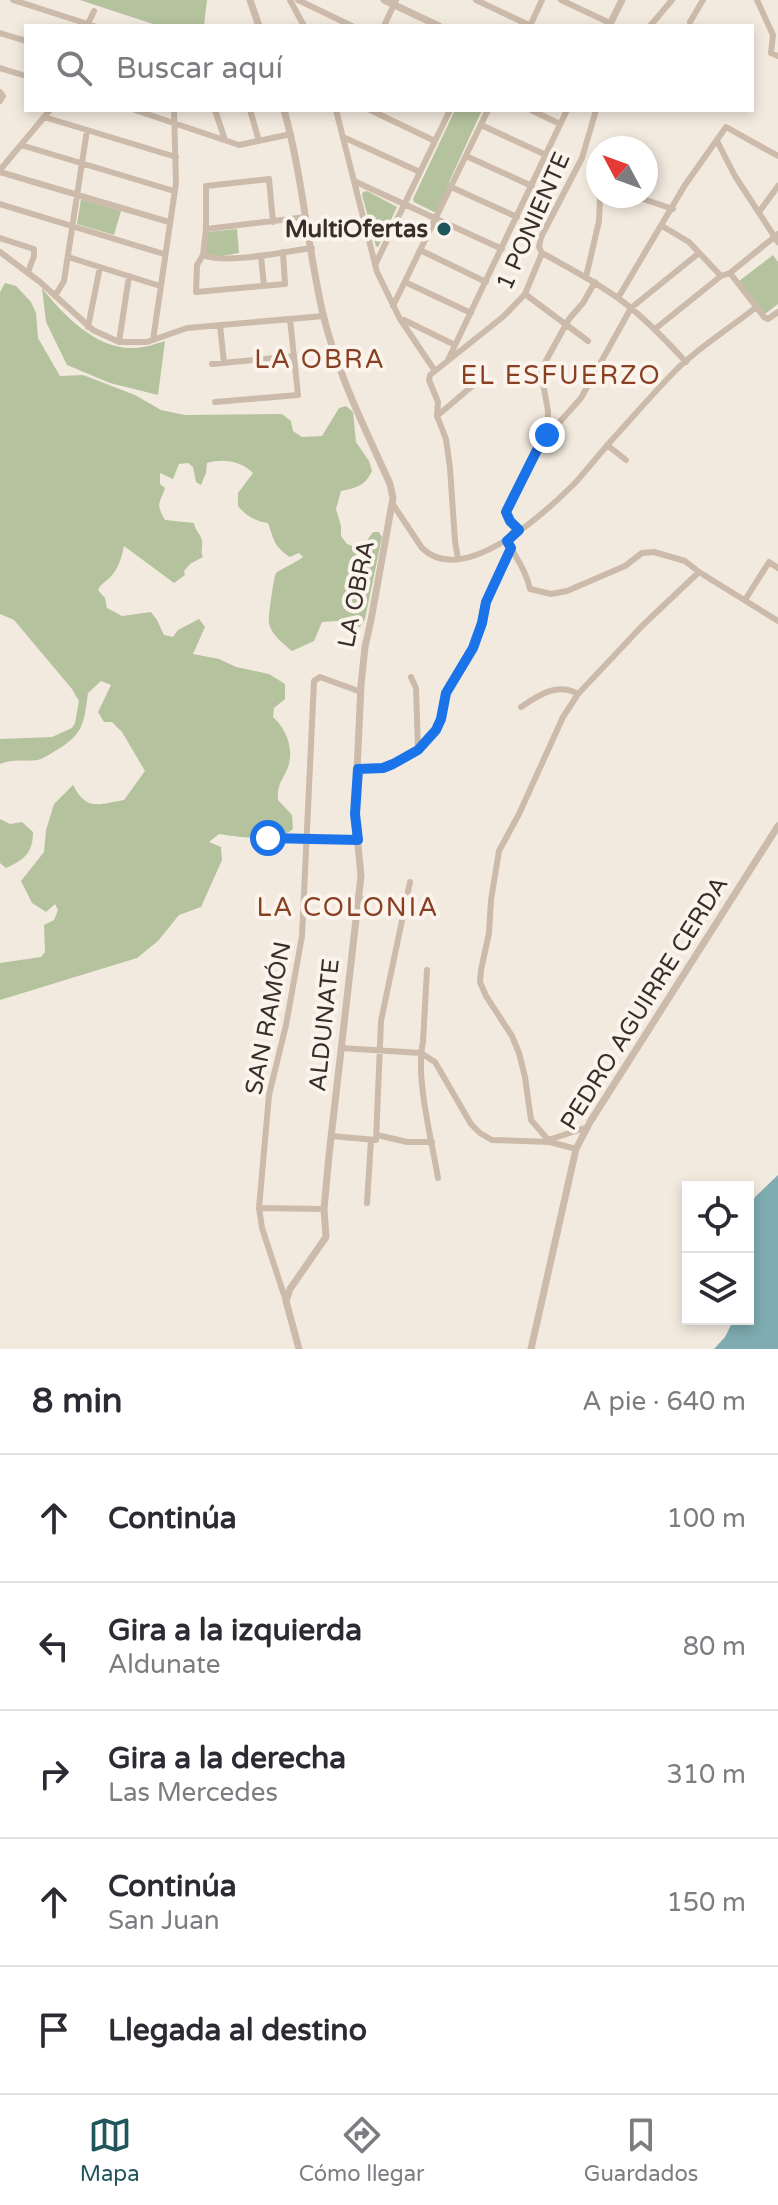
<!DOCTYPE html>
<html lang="es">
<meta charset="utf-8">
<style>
body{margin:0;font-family:"Varela Round",sans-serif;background:#f2f2f3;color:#2b2b33}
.controls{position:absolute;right:24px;bottom:24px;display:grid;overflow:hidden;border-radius:0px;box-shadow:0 4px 12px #0003}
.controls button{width:72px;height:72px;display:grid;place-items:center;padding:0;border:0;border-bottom:2px solid #e1e1e2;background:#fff;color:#2b2b33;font:40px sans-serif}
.compass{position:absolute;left:586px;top:136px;width:72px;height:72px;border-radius:50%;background:#fff;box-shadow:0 4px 12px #0003;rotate:311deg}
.stop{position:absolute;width:24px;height:24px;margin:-18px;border:6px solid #1a73e8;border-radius:50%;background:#fff}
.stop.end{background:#1a73e8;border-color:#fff;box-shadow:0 2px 8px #0008}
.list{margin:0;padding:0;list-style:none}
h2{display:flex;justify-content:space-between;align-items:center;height:104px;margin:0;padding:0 32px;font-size:34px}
h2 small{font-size:26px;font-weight:400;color:#7c7c81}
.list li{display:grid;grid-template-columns:52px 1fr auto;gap:24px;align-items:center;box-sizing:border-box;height:128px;padding:0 32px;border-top:2px solid #e1e1e2}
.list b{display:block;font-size:30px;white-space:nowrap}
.list p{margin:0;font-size:26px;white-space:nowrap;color:#7c7c81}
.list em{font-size:26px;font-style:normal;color:#7c7c81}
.icon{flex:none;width:44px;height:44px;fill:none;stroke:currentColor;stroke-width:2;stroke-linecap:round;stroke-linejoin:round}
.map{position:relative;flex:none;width:778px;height:1349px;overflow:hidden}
.search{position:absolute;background:#fff;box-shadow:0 4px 12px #0003;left:24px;right:24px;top:24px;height:88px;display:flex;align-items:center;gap:20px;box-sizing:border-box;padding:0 28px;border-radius:0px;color:#7c7c81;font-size:30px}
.sheet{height:744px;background:#fff}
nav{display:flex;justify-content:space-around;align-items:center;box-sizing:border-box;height:112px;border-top:2px solid #e1e1e2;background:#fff;font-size:22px;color:#7c7c81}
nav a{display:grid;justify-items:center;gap:4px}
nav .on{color:#1f555b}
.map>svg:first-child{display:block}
.green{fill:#b5c29e}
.water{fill:#7eacb0}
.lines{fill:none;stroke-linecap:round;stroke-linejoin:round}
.minor{stroke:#cba;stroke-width:6}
.tertiary{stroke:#cba;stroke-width:7}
.route{stroke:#1a73e8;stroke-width:10}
.poi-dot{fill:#1f555b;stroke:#faf4ec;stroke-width:3}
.labels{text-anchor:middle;stroke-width:8;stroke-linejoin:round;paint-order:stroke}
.street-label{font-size:24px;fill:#392f2a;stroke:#faf4ec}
.poi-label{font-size:24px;font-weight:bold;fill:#392f2a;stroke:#faf4ec;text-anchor:end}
.neighbourhood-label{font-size:26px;letter-spacing:2px;fill:#893f22;stroke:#faf4ec}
</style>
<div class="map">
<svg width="778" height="1349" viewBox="0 0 778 1349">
<rect width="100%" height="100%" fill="#f3eadf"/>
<path class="green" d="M80,0H207L204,26H159Z
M455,110H482L449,182L450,184L438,211L434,212L414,202L413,199Z
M367,191L397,207L378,247L376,246L362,195L363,192Z
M81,199L121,211L114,235L77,224Z
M237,229L239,253L211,258L206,255L207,232Z
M773,255L778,262V304L765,314L739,281Z
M5,283L16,286L31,302L36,313L38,338L60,376L83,375L135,395L161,410L185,415L282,414L291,421L293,431L302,437L322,436L339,408L346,406L353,412L356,442L369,461L372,471C365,486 356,488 341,491L336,509L341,526V536L347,544L361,549L373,532H379L382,537L365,619L360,627L337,621L322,622L314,641L292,651C284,644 270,634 269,622C268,617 274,576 276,573C281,569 297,562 303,557L299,553L290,557C274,547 274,540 268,523C255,521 246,516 238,506V493L253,473C242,461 222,458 207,463L206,473L201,485L196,482L193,467L188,463L179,464L173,479L160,473V484L165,488C160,504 155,503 165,520L194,523C195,531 201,534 202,541C203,548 200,550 203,557L190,564L184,571L185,575L174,583L124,546C122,556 119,566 113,574C108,581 102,582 98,590L105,598L107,608L122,616L151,612L157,620L164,635L173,637L178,630L199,619L205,627L193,654L219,659L236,667L269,674L285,684V699L274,708L273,717C286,729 293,746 289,764C285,779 277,780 278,800L292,815L293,829C279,843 238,837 219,834L209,842L221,847L222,860L201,907L179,915L158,941L137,958L0,1000V963L41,957L45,952L44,925L54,920L58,910L55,904L46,912L32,903L21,881L44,852L46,830L54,804L73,785C87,812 99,804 124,800L145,771L122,732L112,722H104L98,712L111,685L101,681L88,693C84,724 83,735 55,751C50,754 44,758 38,760C24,762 14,758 0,764V739L52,737L72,728L75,723L79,701L72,689L14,620L0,614V292Z
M42,288C63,315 97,350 134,348C145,348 155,344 165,341L158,395L110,383L67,365L46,322Z
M0,819L10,824L22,822L33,832C33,853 24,860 6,868L0,863Z"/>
<path class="water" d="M778,1175V1349H714L725,1337L734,1319H748V1213L755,1197Z"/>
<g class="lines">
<path class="minor" d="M13,0L94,26
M290,0L304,26
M298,0L352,26
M476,0L531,26
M561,0L610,23
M757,0L773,35L771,53L778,56
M690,22L703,0
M87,26L94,11
M384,26L396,0
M530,26L542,0
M650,26L672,0
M0,33L26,41
M0,68L26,76
M0,92L3,96L0,101
M135,110L239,145L291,134
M215,110L225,140
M250,110L259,141
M336,110L377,272L400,319L435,371
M370,110L435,141
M531,110L560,124
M44,117L176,157
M481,125L546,155
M343,137L420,172
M717,141L735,176L778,242
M21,145L174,191
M466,156L532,186
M0,170L50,110
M0,172L169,222
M354,181L502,249
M451,187L517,217
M634,196L673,209
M0,204L164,254
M759,212L778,186
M306,217L206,229L203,255C225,265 287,251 312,248
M662,226L689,242L721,276
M206,229V186L269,179L273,222
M0,238L34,249V256L28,272
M420,250L486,282
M0,252L40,282L93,330L119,342H147L187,328L324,316
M542,253C568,267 594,281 618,298C643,316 665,339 686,362
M203,255L197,265L196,292L285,284L283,252
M261,256L264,286
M68,257L160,286
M375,265L450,110
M730,273L764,317L768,319L778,312
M586,277L599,221L600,196
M405,282L471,313
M525,294L588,341
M55,296L64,281L87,130
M618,298L685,185L726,127L778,156
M393,306L488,110
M404,320L455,345
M220,325L224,363
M88,327L100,267
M655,329L721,276L730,273L778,234
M153,340L176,183L174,110
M119,342L129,276
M448,360L567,110
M212,364L294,356
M215,402L298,395L290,319
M437,416L477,382
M547,435L548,411L541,372L543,366L569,319L583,303L595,282
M607,445L626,460
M392,503L422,548C464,589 547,511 576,482C591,465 605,447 620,431C639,410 658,388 678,368C701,346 730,328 755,308
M519,530L510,521L506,512L541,443L581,398L631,308L699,253
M507,541C516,558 526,570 530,589L551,594L567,591L625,566L642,553L654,552L685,561L699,572L778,621
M458,559L455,541L450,468L446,439L437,416L438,402L429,380L430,375L504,316L525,294L542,253L539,247L541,237L582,158L596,110
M745,600L769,562L778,568
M411,677L416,688L418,750
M521,707C539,695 557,682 578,694
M358,769L383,768L393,764L418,750L436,730L441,719L446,693L473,648L482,623L486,602L511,548
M268,838L358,840
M359,899L406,904
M427,970L423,1042C415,1077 432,1141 438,1178
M341,1048L421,1053L435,1062L471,1124L480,1133L492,1140L550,1142L576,1149
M377,1135L407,1142H432
M331,1136L376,1140L381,1021L410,882
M548,1140L588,1127
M550,1142L531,1120L525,1077L519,1053L512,1036L486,996L480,982L481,970L489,933L491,900L499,851L519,814L563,717L578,694L643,625L699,572
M367,1203L371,1140
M259,1208L324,1209
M286,1301L262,1228L259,1208L269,1095L286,1025L302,936L314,681L320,677L361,692"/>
<path class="tertiary" d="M250,0L259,26
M384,0L439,26
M609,26L622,0
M284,110C303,177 307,246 323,314C337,373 365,428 390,484L393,498L371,620L365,647L361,685L355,814L361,876L329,1155L324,1209L326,1237L290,1289L286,1301L299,1349
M531,1349L576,1149L590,1122L778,826"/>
</g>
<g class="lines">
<path class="route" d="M268,838L358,840L355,814L358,769L383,768L393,764L418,750L436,730L441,719L446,693L473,648L482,623L486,602L511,548L507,541L519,530L510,521L506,512L536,452L547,435"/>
</g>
<circle class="poi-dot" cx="444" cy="229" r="8"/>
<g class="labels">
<g class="street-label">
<text transform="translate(533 221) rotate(-66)" y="8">1 PONIENTE</text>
<text transform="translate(356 594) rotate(-79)" y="8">LA OBRA</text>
<text transform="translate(644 1003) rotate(-58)" y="8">PEDRO AGUIRRE CERDA</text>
<text transform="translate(268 1018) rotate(-79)" y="8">SAN RAMÓN</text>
<text transform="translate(324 1025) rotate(-84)" y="8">ALDUNATE</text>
</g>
<g class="poi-label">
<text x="428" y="237">MultiOfertas</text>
</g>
<g class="neighbourhood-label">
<text x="320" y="368">LA OBRA</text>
<text x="561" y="384">EL ESFUERZO</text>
<text x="348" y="916">LA COLONIA</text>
</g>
</g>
</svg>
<div class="controls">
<button><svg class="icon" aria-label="locate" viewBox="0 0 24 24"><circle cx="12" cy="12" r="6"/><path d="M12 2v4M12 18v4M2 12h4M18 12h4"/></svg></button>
<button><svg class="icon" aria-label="layers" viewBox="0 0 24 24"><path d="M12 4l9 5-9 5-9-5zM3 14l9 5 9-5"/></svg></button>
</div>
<svg class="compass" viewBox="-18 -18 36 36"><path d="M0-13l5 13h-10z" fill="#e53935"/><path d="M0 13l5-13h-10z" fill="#7c7c81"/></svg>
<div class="stop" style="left:268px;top:838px"></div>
<div class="stop end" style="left:547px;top:435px"></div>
<div class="search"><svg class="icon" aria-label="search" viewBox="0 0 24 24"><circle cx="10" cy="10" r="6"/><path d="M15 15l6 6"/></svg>Buscar aquí</div>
</div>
<section class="sheet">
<h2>8 min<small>A pie · 640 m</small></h2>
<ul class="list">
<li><svg class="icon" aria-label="ahead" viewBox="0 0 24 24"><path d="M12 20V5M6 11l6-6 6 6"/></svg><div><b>Continúa</b></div><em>100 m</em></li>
<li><svg class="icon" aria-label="left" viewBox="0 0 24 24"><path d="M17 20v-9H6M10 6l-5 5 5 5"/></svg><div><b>Gira a la izquierda</b><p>Aldunate</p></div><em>80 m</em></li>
<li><svg class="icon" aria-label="right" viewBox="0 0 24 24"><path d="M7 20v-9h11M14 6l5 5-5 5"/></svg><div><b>Gira a la derecha</b><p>Las Mercedes</p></div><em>310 m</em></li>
<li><svg class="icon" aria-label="ahead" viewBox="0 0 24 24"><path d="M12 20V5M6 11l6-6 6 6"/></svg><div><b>Continúa</b><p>San Juan</p></div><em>150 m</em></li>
<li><svg class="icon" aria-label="arrive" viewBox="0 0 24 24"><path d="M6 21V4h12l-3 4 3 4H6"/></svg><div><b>Llegada al destino</b></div></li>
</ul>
</section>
<nav>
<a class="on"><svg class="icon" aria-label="map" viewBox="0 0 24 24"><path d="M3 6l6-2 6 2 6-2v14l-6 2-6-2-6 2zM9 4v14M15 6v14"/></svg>Mapa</a>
<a><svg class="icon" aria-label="directions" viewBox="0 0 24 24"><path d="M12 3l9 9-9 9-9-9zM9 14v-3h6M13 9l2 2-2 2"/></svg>Cómo llegar</a>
<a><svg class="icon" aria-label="saved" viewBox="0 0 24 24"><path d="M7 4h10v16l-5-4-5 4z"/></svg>Guardados</a>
</nav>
